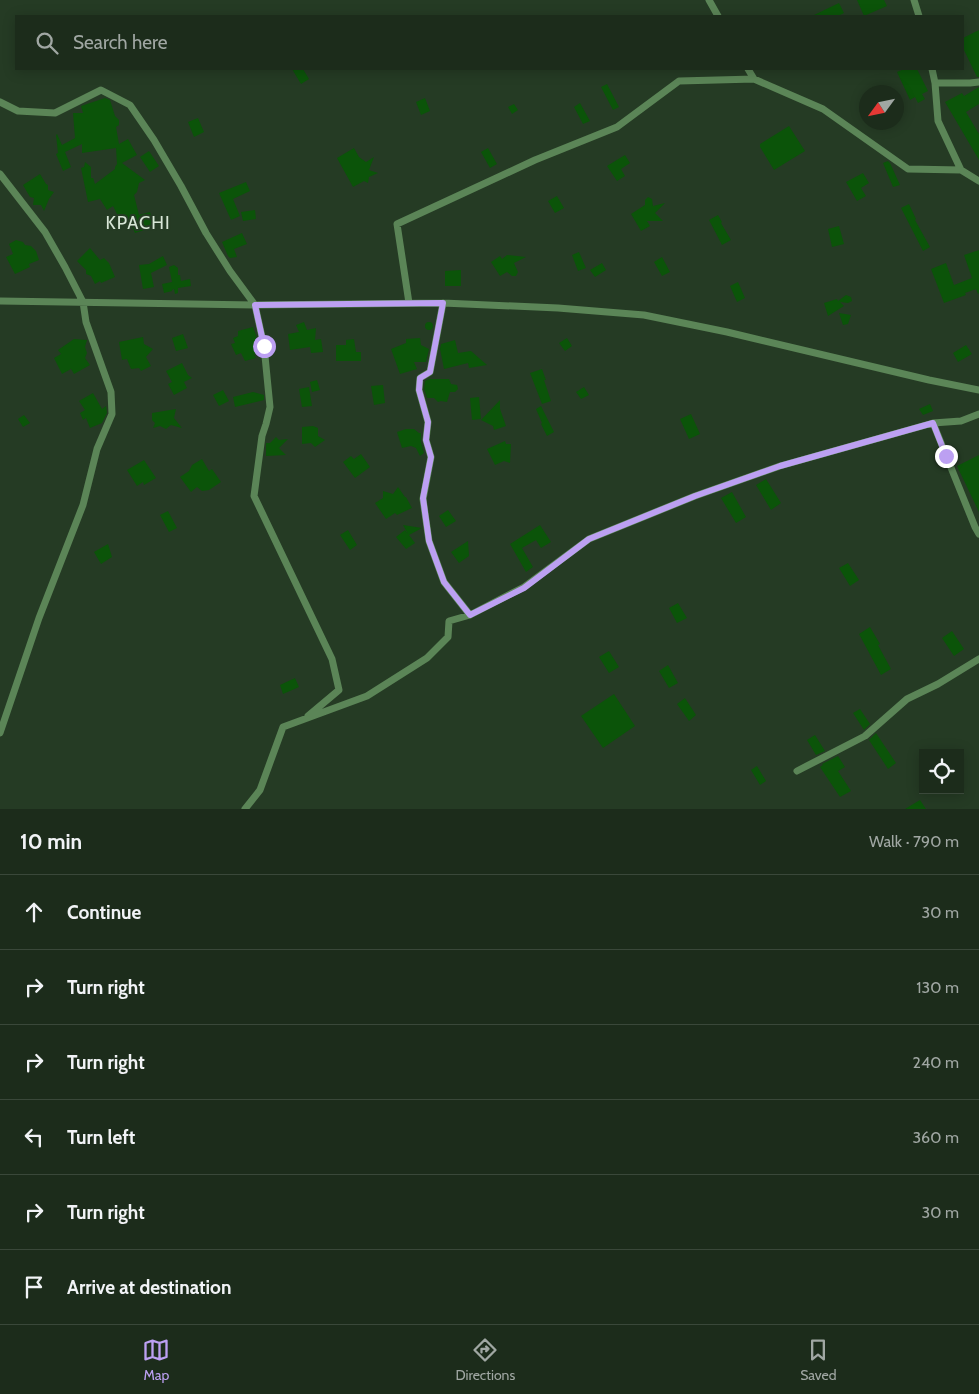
<!DOCTYPE html>
<meta charset="utf-8">
<style>
body{margin:0;font-family:Cabin,sans-serif;background:#253424;color:#f1f3f6}
.controls{position:absolute;right:15px;bottom:15px;display:grid;overflow:hidden;border-radius:0px;box-shadow:0 2px 12px #0003}
.controls button{width:45px;height:45px;display:grid;place-items:center;padding:0;border:0;border-bottom:1px solid #3a483a;background:#1c2c1b;color:#f1f3f6;font:25px sans-serif}
.compass{position:absolute;left:859px;top:85px;width:45px;height:45px;border-radius:50%;background:#1c2c1b;box-shadow:0 2px 12px #0003;rotate:237deg}
.stop{position:absolute;width:15px;height:15px;margin:-11px;border:4px solid #bca0f2;border-radius:50%;background:#fff}
.stop.end{background:#bca0f2;border-color:#fff;box-shadow:0 1px 5px #0008}
.list{margin:0;padding:0;list-style:none}
h2{display:flex;justify-content:space-between;align-items:center;height:65px;margin:0;padding:0 20px;font-size:21px}
h2 small{font-size:16px;font-weight:400;color:#a0a7a3}
.list li{display:grid;grid-template-columns:32px 1fr auto;gap:15px;align-items:center;box-sizing:border-box;height:75px;padding:0 20px;border-top:1px solid #3a483a}
.list b{display:block;font-size:19px;white-space:nowrap}
.list em{font-size:16px;font-style:normal;color:#a0a7a3}
.icon{flex:none;width:28px;height:28px;fill:none;stroke:currentColor;stroke-width:2;stroke-linecap:round;stroke-linejoin:round}
.map{position:relative;flex:none;width:979px;height:809px;overflow:hidden}
.search{position:absolute;background:#1c2c1b;box-shadow:0 2px 12px #0003;left:15px;right:15px;top:15px;height:55px;display:flex;align-items:center;gap:12px;box-sizing:border-box;padding:0 18px;border-radius:0px;color:#a0a7a3;font-size:19px}
.sheet{height:515px;background:#1c2c1b}
nav{display:flex;justify-content:space-around;align-items:center;box-sizing:border-box;height:70px;border-top:1px solid #3a483a;background:#1c2c1b;font-size:14px;color:#a0a7a3}
nav a{display:grid;justify-items:center;gap:2px}
nav .on{color:#bca0f2}
.map>svg:first-child{display:block}
.building{fill:#0b5409}
.lines{fill:none;stroke-linecap:round;stroke-linejoin:round}
.street{stroke:#5b8557;stroke-width:7}
.route{stroke:#bca0f2;stroke-width:6}
.labels{text-anchor:middle;stroke-width:4;stroke-linejoin:round;paint-order:stroke}
.quarter-label{font-size:18px;letter-spacing:1px;fill:#d8e6d7;stroke:#253b24}
</style>
<div class="map">
<svg width="979" height="809" viewBox="0 0 979 809">
<rect width="100%" height="100%" fill="#253b24"/>
<path class="building" d="M857,0H884L887,6L864,16Z
M839,3L844,13L838,16H812Z
M979,30V77H977L963,48V38Z
M292,69H303L309,79L301,84Z
M904,69H917L928,91L922,94L925,99L918,103L915,97L910,100L897,72Z
M607,84L619,107L613,110L601,87Z
M979,87V104L966,112L979,134V160L945,102L962,93L964,96Z
M105,98L110,100L115,116L119,120V125L116,127L119,144L128,139L137,155L122,163L145,180L139,183L137,192L134,195L139,215L150,212L154,227L135,233L133,228L129,225L127,218L121,222L113,206L107,210L100,199L88,202L81,168L84,167L85,162L91,167V178H93L95,184L115,169V167L117,164L116,148L82,153V144L65,152L71,167L63,171L56,154L58,153L56,135L57,134L62,145L75,138L73,113H83L81,106Z
M425,98L430,111L421,115L416,102Z
M580,103L590,121L583,124L574,107Z
M514,104L518,110L512,114L508,107Z
M198,118L204,132L194,137L188,122Z
M789,126L805,151L774,170L760,147V144Z
M354,148L359,157L366,162L374,157L369,170L378,173L369,177L368,183L364,181L353,187L337,158Z
M488,148L497,164L490,168L481,152Z
M149,151L159,166L150,172L140,157Z
M625,155L630,163L621,169L625,176L617,181L607,166Z
M888,161L890,163L900,185L893,187L883,163Z
M863,173L869,183L861,188L866,196L857,201L846,182Z
M40,174L46,184L48,185V190L54,192L49,199L44,211L41,205H33L34,198L30,197L23,185Z
M246,182L250,191L233,199L240,216L231,220L219,193Z
M557,196L564,208L555,213L548,201Z
M648,197L652,199L653,206L665,203L655,213L663,221H647L650,226L641,231L631,214L645,205V200Z
M909,204L916,219L915,220L930,247L923,251L901,208Z
M255,210L256,219L243,221L241,212Z
M718,215L722,222L721,223L731,240L722,245L709,220Z
M839,226L844,244L832,247L828,229Z
M242,233L247,244L234,249L237,257L230,258L228,256L222,242Z
M16,240L23,242L25,245L31,246L36,251L39,260L29,264L30,267L15,274L6,257L13,254L9,244Z
M90,248L100,260L104,258L109,263L115,277L101,283L100,281L95,284L91,276L86,274V270L77,261Z
M979,250V293L978,294L976,289L965,293L966,295L944,303L931,269L946,263L954,285L972,278L964,255Z
M579,252L586,268L578,271L572,255Z
M507,255L526,257L514,263L518,272L516,276H512L507,272L500,276L491,262L500,256L502,259Z
M163,256L167,265L151,273L154,287L143,289L139,265L149,264Z
M662,257L670,272L662,276L654,262Z
M602,263L606,270L595,277L590,270Z
M174,265L178,268V275H180L181,281L190,279L191,286L178,288V293L175,294L174,289L172,290V291L164,293L162,284L172,282L169,267Z
M461,270V286H445V271Z
M738,282L745,298L737,302L730,286Z
M846,295L851,297L852,301L848,303L840,302L844,306L828,316L824,303L837,299L838,301Z
M839,313L851,315L848,324L843,325Z
M304,322L307,330L316,328L315,340L321,339L323,352L311,353L310,347L290,350L288,334L299,332L296,325Z
M425 326a4 4 0 1 1 8 0a4 4 0 1 1-8 0Z
M253,327L256,335L259,353L254,354L256,358L245,361L241,353L236,355L231,344L235,343L233,338L238,336V331Z
M183,334L188,348L176,351L172,338Z
M143,337L144,344L153,349L146,357L151,366L141,371L139,368L131,369L127,359L122,360L119,342Z
M420,338L421,345L429,349L426,362H414L417,369L400,374L391,349L406,343V339Z
M567,338L572,346L565,351L559,343Z
M74,339L87,340L85,347L87,353L85,358L90,365L74,374L71,369L62,374L54,358L61,354L58,350Z
M354,339L356,352H361V361H336V345H346V340Z
M455,340L458,353L471,351L487,365L469,368L468,363L444,369L440,349L441,344Z
M966,345L972,354L958,362L953,353Z
M182,363L188,375L192,378L184,382L187,388L174,395L168,384L172,382L166,371Z
M542,369L546,380H544L551,401L542,404L530,373Z
M429,379H449L451,384L457,385L458,389L455,392H450L447,402L441,401L438,402L434,398H427L424,389L425,381Z
M317,380L320,390L312,392L310,382Z
M383,385L385,403L374,405L371,386Z
M309,387L312,406L302,407L299,389Z
M584,387L589,395L581,399L576,392Z
M223,390L229,401L219,406L213,395Z
M253,392L264,395V400L235,407L233,397Z
M93,393L102,409L106,406L107,413L102,423L90,428L86,418L83,420L80,413L85,410L79,401Z
M479,397L481,419L472,420L470,398Z
M500,400V409L506,426L494,430L493,426L481,420Z
M930,404L933,411L923,415L919,409Z
M541,406L554,432L547,436L541,424L542,423L536,409Z
M176,409L174,418L182,428L171,425L166,429L160,426L153,428L155,423L152,420V413Z
M691,414L700,434L689,439L680,419Z
M24,415L30,423L23,427L18,419Z
M313,426L318,428V436L325,440L315,447L311,443L302,444V427Z
M406,429H414L419,433H421V442L424,453L420,456L416,448L411,446L402,448L397,432Z
M276,437L279,440L288,439L279,448L286,455L266,456V443H270Z
M505,441L506,444H511L510,463L504,461L495,465L487,449Z
M361,454L370,467L355,478L343,462L351,456L354,459Z
M979,455V512L957,466Z
M202,459L209,471L212,469L221,482L209,490L202,491L197,487L191,492L180,477L189,471L192,465Z
M144,460L156,478L144,485L143,482L137,486L127,470Z
M766,479L781,503L771,510L756,485Z
M398,487L405,497H406L412,508L397,515L395,513L386,519L375,503L383,498V491L393,494Z
M732,492L746,517L736,523L721,498Z
M448,510L456,521L446,527L439,516Z
M168,511L177,528L169,532L160,515Z
M403,525L422,528L409,535L415,543L406,549L396,537L405,530L408,534Z
M540,525L551,542L541,548L536,540L522,548L533,567L526,572L510,544Z
M348,530L357,545L350,550L340,535Z
M468,541L469,556L459,563L451,552Z
M108,544L112,557L101,564L94,552Z
M848,563L859,580L850,586L839,568Z
M678,603L687,618L677,623L669,608Z
M870,627L880,644L878,645L891,669L881,675L859,634Z
M952,631L964,649L954,656L942,638Z
M609,651L619,667L609,673L599,657Z
M668,665L678,683L669,688L659,671Z
M295,678L299,687L283,694L280,685Z
M614,694L635,726L603,748L581,716Z
M685,698L696,715L689,721L677,704Z
M860,709L870,724L864,730L853,713Z
M876,733L896,763L888,769L869,740Z
M815,735L825,751L816,755L807,740Z
M838,756L845,767L838,771L851,791L840,797L820,767L823,765L822,764Z
M757,766L766,781L760,785L751,770Z
M920,800L926,809H905Z"/>
<g class="lines">
<path class="street" d="M709,0L718,16
M914,0L919,16
M748,69L754,79
M932,69L935,83L938,121L961,170
M935,83H970L979,82
M0,102L18,111L55,113L101,90L130,105L154,140L181,186L206,233L230,271L255,305L264,346L270,407L266,424L262,436L254,496L332,659L339,690L308,716
M0,174L45,232L65,267L83,302L86,322L111,392L112,414L97,449L83,505L39,618L0,733
M0,301L255,305L443,303L558,308L644,315L727,332L929,380L979,390
M409,303L397,224L535,160L617,127L679,81L754,79L823,109L908,169L961,170L979,181
M443,303L430,372L420,378L419,390L428,422L426,440L431,457L423,499L429,541L444,582L470,615
M933,423L975,527L979,534
M797,771L865,736L907,699L938,684L979,659
M245,809L260,790L283,727L367,696L427,658L448,637L449,621L470,615L524,587L589,539L695,496L780,466L933,423L961,421L979,414"/>
</g>
<g class="lines">
<path class="route" d="M264,346L255,305L443,303L430,372L420,378L419,390L428,422L426,440L431,457L423,498L429,541L444,582L470,615L524,588L589,539L695,496L780,466L933,423L946,456"/>
</g>
<g class="labels">
<g class="quarter-label">
<text x="138" y="229">KPACHI</text>
</g>
</g>
</svg>
<div class="controls">
<button><svg class="icon" aria-label="locate" viewBox="0 0 24 24"><circle cx="12" cy="12" r="6"/><path d="M12 2v4M12 18v4M2 12h4M18 12h4"/></svg></button>
</div>
<svg class="compass" viewBox="-18 -18 36 36"><path d="M0-13l5 13h-10z" fill="#e53935"/><path d="M0 13l5-13h-10z" fill="#a0a7a3"/></svg>
<div class="stop" style="left:264px;top:346px"></div>
<div class="stop end" style="left:946px;top:456px"></div>
<div class="search"><svg class="icon" aria-label="search" viewBox="0 0 24 24"><circle cx="10" cy="10" r="6"/><path d="M15 15l6 6"/></svg>Search here</div>
</div>
<section class="sheet">
<h2>10 min<small>Walk · 790 m</small></h2>
<ul class="list">
<li><svg class="icon" aria-label="ahead" viewBox="0 0 24 24"><path d="M12 20V5M6 11l6-6 6 6"/></svg><div><b>Continue</b></div><em>30 m</em></li>
<li><svg class="icon" aria-label="right" viewBox="0 0 24 24"><path d="M7 20v-9h11M14 6l5 5-5 5"/></svg><div><b>Turn right</b></div><em>130 m</em></li>
<li><svg class="icon" aria-label="right" viewBox="0 0 24 24"><path d="M7 20v-9h11M14 6l5 5-5 5"/></svg><div><b>Turn right</b></div><em>240 m</em></li>
<li><svg class="icon" aria-label="left" viewBox="0 0 24 24"><path d="M17 20v-9H6M10 6l-5 5 5 5"/></svg><div><b>Turn left</b></div><em>360 m</em></li>
<li><svg class="icon" aria-label="right" viewBox="0 0 24 24"><path d="M7 20v-9h11M14 6l5 5-5 5"/></svg><div><b>Turn right</b></div><em>30 m</em></li>
<li><svg class="icon" aria-label="arrive" viewBox="0 0 24 24"><path d="M6 21V4h12l-3 4 3 4H6"/></svg><div><b>Arrive at destination</b></div></li>
</ul>
</section>
<nav>
<a class="on"><svg class="icon" aria-label="map" viewBox="0 0 24 24"><path d="M3 6l6-2 6 2 6-2v14l-6 2-6-2-6 2zM9 4v14M15 6v14"/></svg>Map</a>
<a><svg class="icon" aria-label="directions" viewBox="0 0 24 24"><path d="M12 3l9 9-9 9-9-9zM9 14v-3h6M13 9l2 2-2 2"/></svg>Directions</a>
<a><svg class="icon" aria-label="saved" viewBox="0 0 24 24"><path d="M7 4h10v16l-5-4-5 4z"/></svg>Saved</a>
</nav>
